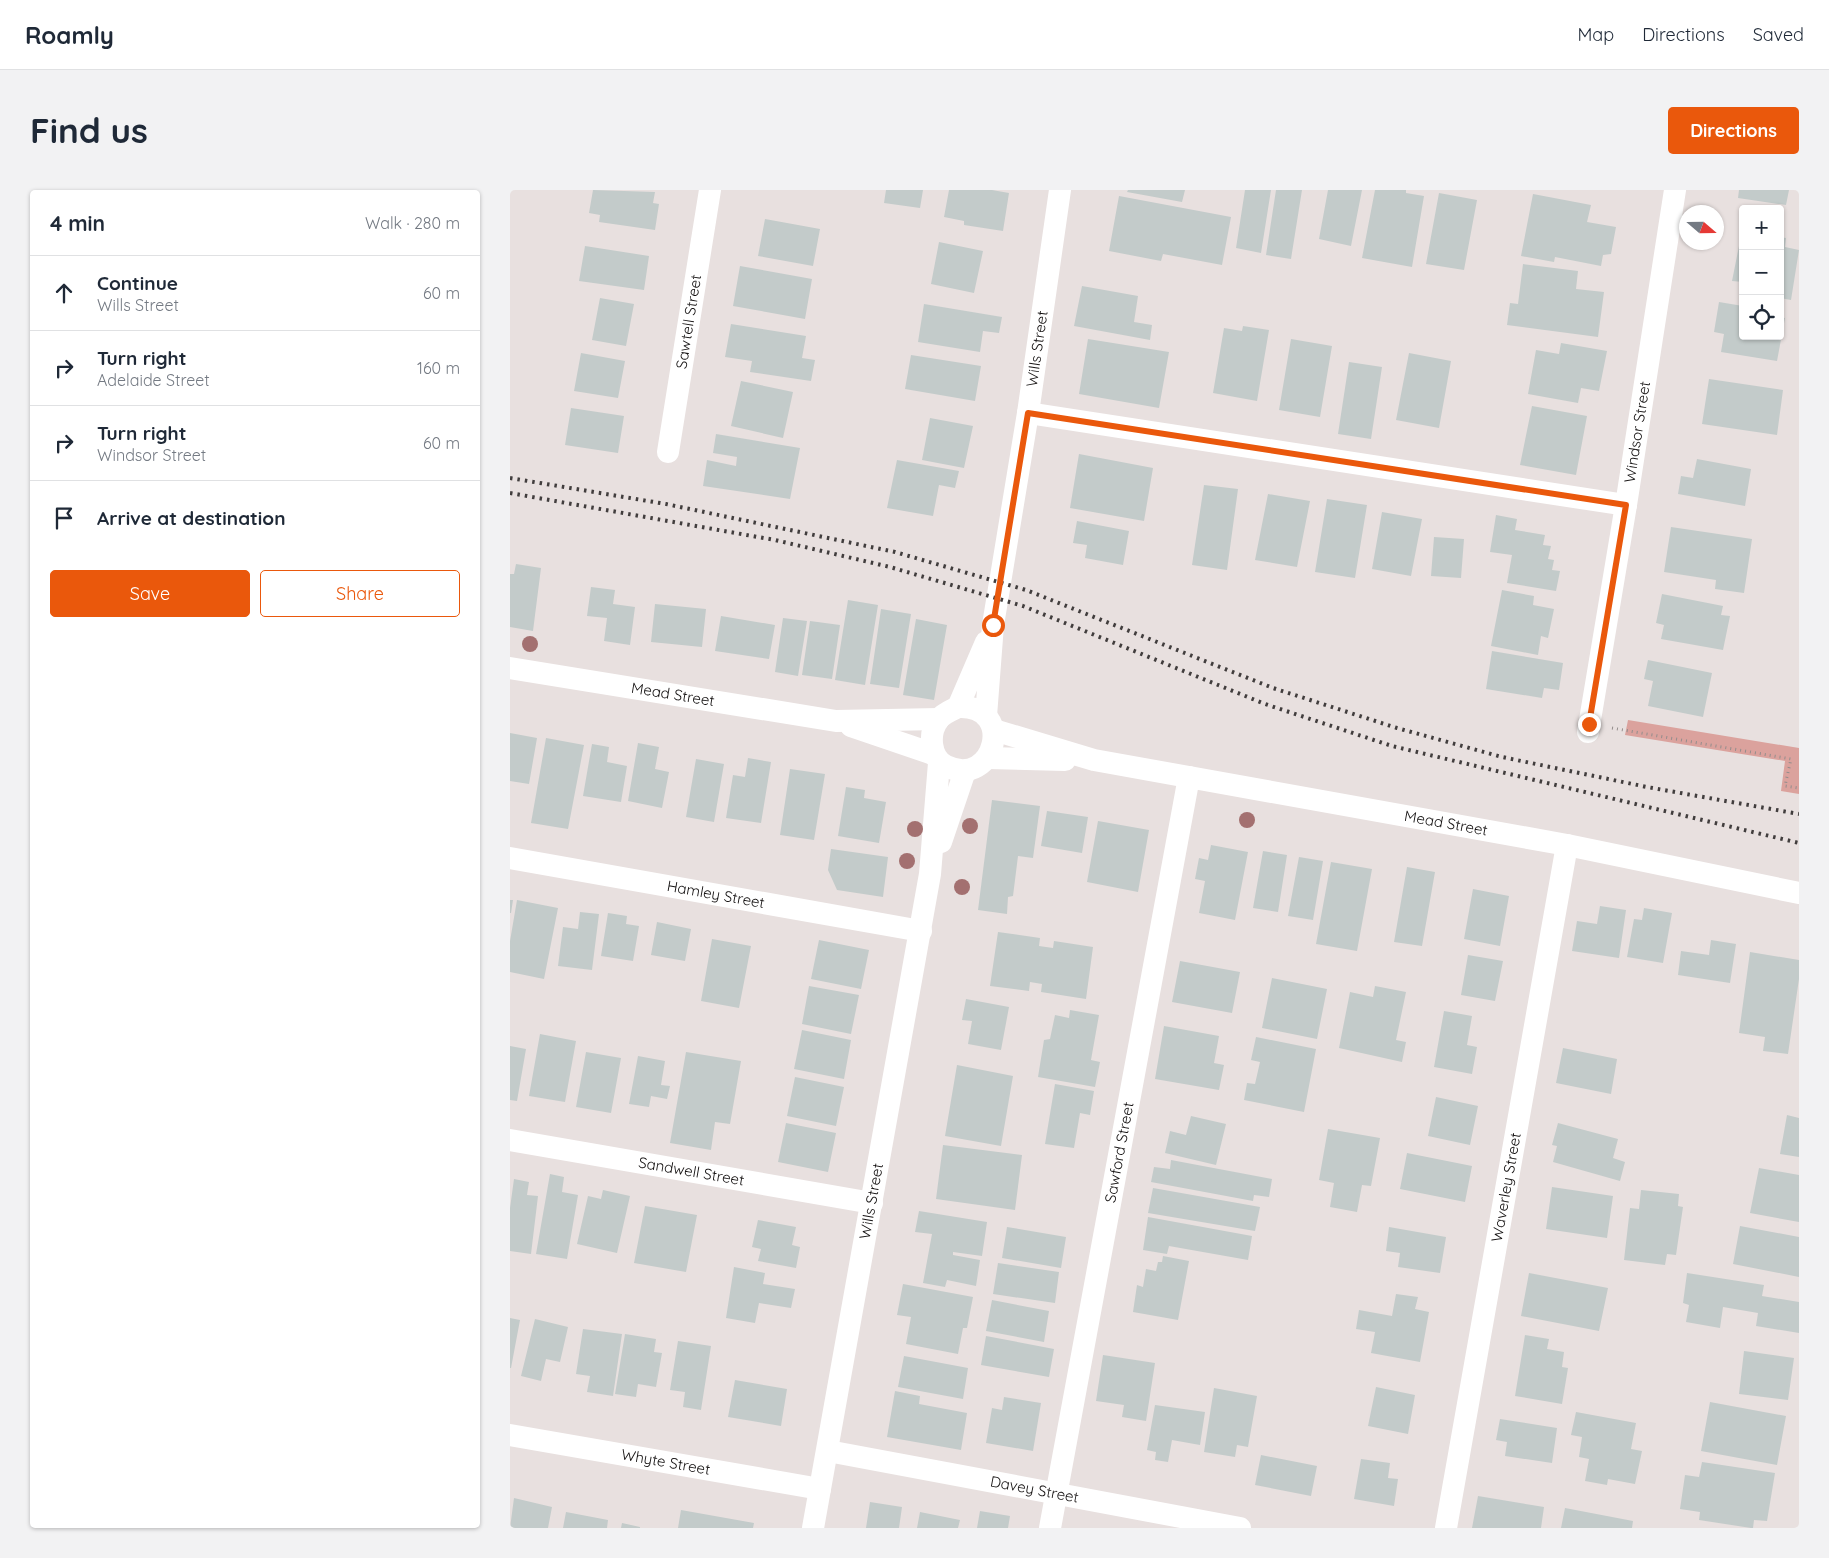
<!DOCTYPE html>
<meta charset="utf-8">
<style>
body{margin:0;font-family:Quicksand,sans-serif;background:#f2f2f3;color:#1f2937}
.controls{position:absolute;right:15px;top:15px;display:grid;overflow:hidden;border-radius:5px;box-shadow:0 1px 4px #0004}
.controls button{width:45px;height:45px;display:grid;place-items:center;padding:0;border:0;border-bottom:1px solid #e0e1e3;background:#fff;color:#1f2937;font:25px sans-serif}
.compass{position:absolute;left:1169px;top:15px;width:45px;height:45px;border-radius:50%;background:#fff;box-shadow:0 1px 4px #0004;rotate:110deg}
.stop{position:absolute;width:15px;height:15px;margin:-11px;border:4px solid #ea580c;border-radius:50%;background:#fff}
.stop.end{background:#ea580c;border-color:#fff;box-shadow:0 1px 5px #0008}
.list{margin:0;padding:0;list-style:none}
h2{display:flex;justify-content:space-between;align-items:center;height:65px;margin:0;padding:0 20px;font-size:21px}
h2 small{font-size:16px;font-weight:400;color:#747a83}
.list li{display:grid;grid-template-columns:32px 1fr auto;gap:15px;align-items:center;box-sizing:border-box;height:75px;padding:0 20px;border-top:1px solid #e0e1e3}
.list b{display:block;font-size:19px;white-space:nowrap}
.list p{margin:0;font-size:16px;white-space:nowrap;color:#747a83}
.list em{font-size:16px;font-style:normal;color:#747a83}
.actions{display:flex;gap:10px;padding:15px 20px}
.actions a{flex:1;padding:11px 0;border:1px solid #ea580c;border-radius:5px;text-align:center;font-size:18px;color:#ea580c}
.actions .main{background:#ea580c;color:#fff}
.icon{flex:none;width:28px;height:28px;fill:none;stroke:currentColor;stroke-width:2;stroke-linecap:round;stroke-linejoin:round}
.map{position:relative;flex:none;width:1289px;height:1338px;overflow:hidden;border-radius:5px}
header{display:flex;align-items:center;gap:30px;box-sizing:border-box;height:70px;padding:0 25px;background:#fff;border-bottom:1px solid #e0e1e3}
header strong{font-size:24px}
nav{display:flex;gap:28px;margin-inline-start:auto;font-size:18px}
.intro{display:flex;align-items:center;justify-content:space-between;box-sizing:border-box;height:120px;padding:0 30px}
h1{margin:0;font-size:35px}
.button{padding:12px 22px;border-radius:5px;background:#ea580c;color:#fff;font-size:18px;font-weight:700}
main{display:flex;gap:30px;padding:0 30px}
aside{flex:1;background:#fff;border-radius:5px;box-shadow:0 1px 4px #0004}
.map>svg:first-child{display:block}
.green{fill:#dba29d}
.building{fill:#c3cbca}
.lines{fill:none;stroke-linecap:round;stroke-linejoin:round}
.path{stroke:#938d8c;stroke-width:3;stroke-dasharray:1 4;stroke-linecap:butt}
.street{stroke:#fff;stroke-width:22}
.rail{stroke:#413d3d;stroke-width:4;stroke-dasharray:2.5 5;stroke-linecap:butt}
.tree{fill:#a37070}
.route{stroke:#ea580c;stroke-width:6}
.labels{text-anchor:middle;stroke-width:4;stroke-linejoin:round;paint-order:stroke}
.street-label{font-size:15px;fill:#131010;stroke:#e8e0df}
</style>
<header>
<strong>Roamly</strong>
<nav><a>Map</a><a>Directions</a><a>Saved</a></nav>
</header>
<div class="intro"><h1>Find us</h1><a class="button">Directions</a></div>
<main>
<aside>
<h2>4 min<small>Walk · 280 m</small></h2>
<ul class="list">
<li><svg class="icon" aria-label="ahead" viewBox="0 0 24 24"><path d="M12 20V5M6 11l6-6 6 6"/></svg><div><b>Continue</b><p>Wills Street</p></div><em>60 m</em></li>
<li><svg class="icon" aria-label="right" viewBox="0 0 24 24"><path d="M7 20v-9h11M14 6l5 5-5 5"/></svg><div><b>Turn right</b><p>Adelaide Street</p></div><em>160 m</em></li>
<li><svg class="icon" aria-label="right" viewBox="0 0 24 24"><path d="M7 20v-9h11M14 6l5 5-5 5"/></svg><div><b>Turn right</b><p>Windsor Street</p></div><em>60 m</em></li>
<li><svg class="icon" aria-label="arrive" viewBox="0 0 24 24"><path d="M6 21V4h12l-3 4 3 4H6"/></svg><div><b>Arrive at destination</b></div></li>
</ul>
<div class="actions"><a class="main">Save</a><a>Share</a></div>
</aside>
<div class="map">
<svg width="1289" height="1338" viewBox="0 0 1289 1338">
<rect width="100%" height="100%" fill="#e8e0df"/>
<path class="green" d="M1118,530L1289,558V604L1271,601L1275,571L1115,545Z"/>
<path class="building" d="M83,0L145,2L143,13L149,14L145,40L89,32L90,25L79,23Z
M376,0H413L410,18L374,13Z
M439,0H482L499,3L493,41L454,35V31L434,27Z
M618,0H675L672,12L617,2Z
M735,0H761L751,63L726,58Z
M766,0H792L781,69L756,65Z
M818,0H852L841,56L809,49Z
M865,0H896V3L914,6L902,77L852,68Z
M1229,0H1279L1276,15L1228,8Z
M929,3L967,10L954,80L916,74Z
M1023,4L1081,15L1077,32L1106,37L1101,64L1093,65L1091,76L1045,67L1044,72L1011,66Z
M609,6L721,27L712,75L653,64L651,71L599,61Z
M255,29L310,39L303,76L248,66Z
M1270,47L1276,48L1275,57L1289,60L1281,110L1270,108Z
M429,52L473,61L464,103L421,94Z
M1233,52V92L1222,91L1229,56Z
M75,56L139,66L134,100L69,91Z
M1013,74L1068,81L1066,99L1094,102L1088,147L997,135L1000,113L1008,114Z
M230,76L302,89L295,129L223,116Z
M572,96L628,106L624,132L642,135L640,150L564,136Z
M90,108L124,114L116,156L82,150Z
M1209,112L1233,116V146H1270V127L1275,128L1267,171L1211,162L1214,144L1204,142Z
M414,114L492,127L489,143L473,141L470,162L408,152Z
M221,134L296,146L292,168L305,170L301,191L240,182L242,171L215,167Z
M733,136L759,140L747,211L703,203L714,138L732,141Z
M578,149L659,162L649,218L569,204Z
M781,149L822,156L810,227L769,220Z
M1051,153L1097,161L1089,201L1071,198L1068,213L1018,204L1026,160L1049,164Z
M71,163L115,171L108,208L64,201Z
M899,163L941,171L929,238L886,230Z
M401,165L471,176L465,211L395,199Z
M839,172L872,177L861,249L828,244Z
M1199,189L1273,200L1267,245L1192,234Z
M231,191L283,202L273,248L221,236Z
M1022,216L1077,226L1066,285L1010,275Z
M61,218L114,226L108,263L55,255Z
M420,228L463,236L454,278L412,270Z
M206,244L290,258L280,309L193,296L197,270L226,276L227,267L203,263Z
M569,264L643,278L634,331L560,318Z
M1187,269L1241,279L1235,316L1168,304L1171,286L1183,288Z
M387,270L449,281L445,298L429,295L423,326L377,318Z
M694,295L728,299L717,380L682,375Z
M758,304L800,311L787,377L745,370Z
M817,309L857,315L845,388L805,382Z
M872,322L912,329L901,386L862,379Z
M986,325L1007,329L1005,340L1035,345L1033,355L1041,356L1038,369L1044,370L1042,380L1050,381L1046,401L997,393L1002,365L980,362Z
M567,331L619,341L613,375L575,368L577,355L563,353Z
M1161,337L1242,349L1234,403L1205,399L1206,390L1154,382Z
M924,347L954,349L951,388L921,386Z
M6,374L31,378L23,441L0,437V384H4Z
M81,397L105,400L103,414L125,417L120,455L94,451L97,428L77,426Z
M992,400L1024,406L1023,415L1044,419L1038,448L1031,446L1028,465L981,456Z
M1152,404L1213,416L1211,425L1220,426L1213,460L1151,449L1154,435L1146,433Z
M338,410L368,415L355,495L325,490Z
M145,414L196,419L192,457L141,452Z
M371,419L401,424L389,498L360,494Z
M211,426L265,435L259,469L205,461Z
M273,428L297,431L288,486L265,482Z
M406,429L437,435L424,510L393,505Z
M300,431L330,435L322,489L292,485Z
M982,461L1053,473L1049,500L1034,498L1032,508L976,499Z
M1138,470L1202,483L1193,527L1138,516L1143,491L1134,489Z
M0,543L27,548L19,594L0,591Z
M36,548L74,555L58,639L21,633Z
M128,553L149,557L145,579L159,582L152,618L118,611Z
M82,554L99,557L97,572L117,576L111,612L73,606Z
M238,568L261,572L251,633L216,628L223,585L235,587Z
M186,569L214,574L204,632L176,627Z
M280,579L315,584L304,650L270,645Z
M336,597L355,600L354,608L376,612L369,653L328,646Z
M482,610L530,616L523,668L508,666L503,706L498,707L497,724L468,720Z
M537,621L578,627L572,663L531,656Z
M588,631L639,640L628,702L577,692Z
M701,655L738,662L725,730L689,723L695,691L685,689L689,668L698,670Z
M321,659L378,667L373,707L327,700L318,680Z
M753,661L777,665L768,722L743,718Z
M789,667L813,671L803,730L778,726Z
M821,672L862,679L847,761L806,754Z
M897,677L925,682L912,756L884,752Z
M963,699L999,706L990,756L954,749Z
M0,710H3L1,723H0Z
M7,710L48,718L34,789L0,782V751Z
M1090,716L1116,720L1109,768L1062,761L1067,731L1087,734Z
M1134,718L1162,723L1153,773L1117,767L1124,729L1132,730Z
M70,722L89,724L82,780L48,776L53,737L68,739Z
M98,723L117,726L116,734L129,736L123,771L91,766Z
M147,732L181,739L175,771L141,765Z
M488,742L530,748L529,756L543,758L544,751L583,757L576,809L531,802L532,794L520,792L519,801L480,796Z
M202,749L241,756L229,818L191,811Z
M309,750L359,760L351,799L301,789Z
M1201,750L1226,754L1220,793L1168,785L1171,761L1199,765Z
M1240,762L1289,770V789L1278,864L1253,861L1255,847L1229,843Z
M958,765L993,771L985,811L951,805Z
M670,771L730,782L722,823L662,812Z
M762,788L817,799L807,849L752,838Z
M299,796L349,805L341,844L292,834Z
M865,796L896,802L886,850L896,852L892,872L829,858L840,802L863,807Z
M456,809L499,817L491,860L458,854L462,831L452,830Z
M560,820L589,825L581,870L590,872L585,897L528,887L534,850L540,849L545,825L559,828Z
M934,821L962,826L957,855L967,857L962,884L924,877Z
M654,836L709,846L704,873L714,875L709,900L645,889Z
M292,840L341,850L334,889L284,879Z
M30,844L66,851L55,912L19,906Z
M746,847L806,859L794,922L734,910L737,893L745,894L750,872L741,870Z
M0,856L16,859L7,911L0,910Z
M1053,858L1107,869L1101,904L1046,893Z
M76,862L111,868L101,923L66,917Z
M176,862L231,871L220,934L205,932L201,960L160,953Z
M128,866L155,871L151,895L160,896L157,909L141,906L139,917L119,914Z
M447,875L503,886L491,956L435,946Z
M285,887L334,897L326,936L277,926Z
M545,894L584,901L580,925L570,923L564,958L535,954Z
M926,907L968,916L960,955L918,946Z
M1277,925L1289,928V967L1270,964Z
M681,926L716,934L706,975L655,963L660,941L676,945Z
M276,933L326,943L318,982L268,972Z
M1048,933L1108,949L1103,968L1115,972L1110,991L1043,972L1047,956L1042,955Z
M818,939L870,948L861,996L852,995L847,1022L820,1017L824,993L809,990Z
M433,955L512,965L505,1020L426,1009Z
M897,963L962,976L955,1012L890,999Z
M661,970L762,989L759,1007L744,1005L743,1011L641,992L644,977L660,979Z
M1249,978L1289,985V1032L1240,1023Z
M40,984L54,987L52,1002L68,1005L57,1069L26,1064Z
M4,989L19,992L17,1005L28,1006L21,1064L0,1061V1018Z
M1042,997L1103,1006L1097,1048L1036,1039Z
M643,998L750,1017L745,1041L638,1023Z
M93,1000L120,1006L107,1063L67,1054L78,1006L91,1009Z
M1131,1000L1169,1004L1168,1016L1173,1017L1166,1065L1157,1064L1155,1075L1114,1070L1120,1018L1129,1019Z
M135,1016L187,1025L176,1082L124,1073Z
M409,1021L477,1032L472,1066L443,1062V1065L470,1070L466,1096L437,1090L435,1097L413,1093L422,1044L405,1042Z
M638,1027L742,1046L738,1070L659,1056L657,1064L633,1060Z
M248,1030L286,1037L282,1055L290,1057L286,1078L248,1071L251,1059L242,1057Z
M1230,1036L1289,1047V1087L1223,1074Z
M497,1037L556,1047L551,1078L492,1068Z
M879,1037L936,1047L930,1083L888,1077L890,1063L876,1061Z
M653,1066L679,1071L668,1130L623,1122L627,1095L633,1097L636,1079L646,1081L648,1072H652Z
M488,1073L549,1082L545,1113L483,1104Z
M224,1077L255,1083L253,1094L285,1099L281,1118L249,1113L245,1133L216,1128Z
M1019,1083L1098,1098L1089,1141L1011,1126Z
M1177,1083L1254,1095L1252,1106L1289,1112V1143L1246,1136L1248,1123L1213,1117L1210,1138L1176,1132L1179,1115L1173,1113Z
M393,1094L463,1107L457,1138H453L448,1164L396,1154L401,1127L387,1125Z
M886,1104L908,1107L905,1119L919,1122L910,1172L861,1163L865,1142L846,1139L849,1120L882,1126Z
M482,1110L539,1121L534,1152L476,1141Z
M0,1128L10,1130L1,1178H0Z
M25,1129L58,1137L50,1172L36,1169L31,1191L11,1186Z
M73,1139L112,1144L103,1206L77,1202L80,1186L66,1184Z
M115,1144L146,1149L144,1162L152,1163L146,1197L128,1194L126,1207L105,1204Z
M1015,1145L1039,1149L1037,1159L1054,1162L1052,1177L1058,1178L1052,1214L1005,1206Z
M476,1146L544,1159L539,1187L471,1175Z
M168,1151L201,1156L191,1220L173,1217L175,1202L160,1200Z
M1234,1161L1284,1168L1278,1210L1229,1204Z
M593,1165L645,1173L636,1231L612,1227L614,1215L586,1211Z
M394,1166L458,1178L453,1209L388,1197Z
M225,1190L277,1199L271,1236L218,1227Z
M866,1197L905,1205L898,1244L858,1236Z
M704,1198L747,1206L738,1257L727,1255L725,1267L694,1262Z
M385,1201L410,1206L409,1214L457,1223L451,1260L377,1247Z
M494,1207L531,1213L523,1261L476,1253L482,1218L492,1220Z
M1200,1212L1276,1226L1267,1275L1191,1261Z
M645,1215L695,1222L690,1255L662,1250L658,1272L645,1270L646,1262L637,1260Z
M1066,1222L1126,1233L1121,1259L1132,1261L1125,1294L1098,1289L1097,1295L1075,1291L1079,1269L1069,1267L1072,1247L1061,1245Z
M990,1229L1047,1238L1042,1273L995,1266L997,1252L986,1250Z
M751,1265L807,1276L801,1306L745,1295Z
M851,1269L880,1273L878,1288L888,1289L884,1316L844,1309Z
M1192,1272L1265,1283L1257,1331L1244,1330L1243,1338H1241L1189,1330L1190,1322L1170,1319L1175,1285L1189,1287Z
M968,1306L1034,1317L1031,1338H962Z
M4,1308L42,1317L38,1338H0Z
M360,1312L392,1317L389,1338H356Z
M1055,1318L1123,1331L1122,1338H1051Z
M171,1320L244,1333L243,1338H168Z
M470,1321L500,1326L498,1338H467Z
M56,1322L98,1330L97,1338H53Z
M410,1322L450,1330L448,1338H407Z
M112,1333L130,1337V1338H111Z"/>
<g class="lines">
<path class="path" d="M1102,538L1281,569L1275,596L1289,598"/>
<g class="street">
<path d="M518,223L1116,315"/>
<path id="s1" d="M158,262L200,0"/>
<path id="s2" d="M0,478L326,531L429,529"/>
<path d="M448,517C507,514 485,600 436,576C420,568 418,544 428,530C432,524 442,520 448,517Z"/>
<path d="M448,517L476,452"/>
<path id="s3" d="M476,526L483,435L518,223L550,0"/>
<path d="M341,536L423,564"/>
<path id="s4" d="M484,540L584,570L1057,655L1289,703"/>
<path id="s5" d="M1078,542L1116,315L1165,0"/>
<path d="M478,568L555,570"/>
<path d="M431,652L455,581"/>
<path id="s6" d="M0,668L411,741"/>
<path id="s7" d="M0,950L362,1013"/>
<path id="s8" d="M0,1245L310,1299"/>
<path id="s9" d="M318,1261L730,1338"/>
<path id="s10" d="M303,1338L420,684L429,573"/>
<path id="s11" d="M540,1338L679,587"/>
<path id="s12" d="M936,1338L1057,655"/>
</g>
<path class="rail" d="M0,288L156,314L385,362L516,400L763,498L887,538L992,567L1137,597L1289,624
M0,303L265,350L380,377L513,416L755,514L882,556L1289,653"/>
</g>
<g class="tree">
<circle cx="20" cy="454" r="8"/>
<circle cx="737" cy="630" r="8"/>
<circle cx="460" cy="636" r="8"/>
<circle cx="405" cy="639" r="8"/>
<circle cx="397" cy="671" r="8"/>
<circle cx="452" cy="697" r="8"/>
</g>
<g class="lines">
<path class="route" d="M483,435L518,223L1116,315L1079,534"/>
</g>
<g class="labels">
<g class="street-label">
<text dy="5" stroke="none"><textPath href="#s1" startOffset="132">Sawtell Street</textPath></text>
<text dy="5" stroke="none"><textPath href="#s3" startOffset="371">Wills Street</textPath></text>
<text dy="5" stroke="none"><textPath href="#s5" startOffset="304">Windsor Street</textPath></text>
<text dy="5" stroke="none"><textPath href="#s2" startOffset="165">Mead Street</textPath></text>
<text dy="5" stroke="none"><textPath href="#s4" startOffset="462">Mead Street</textPath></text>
<text dy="5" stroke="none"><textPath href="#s6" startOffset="209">Hamley Street</textPath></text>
<text dy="5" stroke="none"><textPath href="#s11" startOffset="382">Sawford Street</textPath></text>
<text dy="5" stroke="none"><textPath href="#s7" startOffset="184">Sandwell Street</textPath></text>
<text dy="5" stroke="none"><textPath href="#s12" startOffset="346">Waverley Street</textPath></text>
<text dy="5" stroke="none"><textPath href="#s10" startOffset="332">Wills Street</textPath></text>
<text dy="5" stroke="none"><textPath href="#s8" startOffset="158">Whyte Street</textPath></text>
<text dy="5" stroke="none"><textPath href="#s9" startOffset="210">Davey Street</textPath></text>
</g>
</g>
</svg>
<div class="controls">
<button>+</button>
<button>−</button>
<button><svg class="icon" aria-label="locate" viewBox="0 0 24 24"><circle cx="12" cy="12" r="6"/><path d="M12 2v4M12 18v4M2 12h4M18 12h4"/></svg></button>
</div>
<svg class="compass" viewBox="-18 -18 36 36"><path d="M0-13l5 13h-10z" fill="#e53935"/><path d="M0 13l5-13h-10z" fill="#747a83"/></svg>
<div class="stop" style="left:483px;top:435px"></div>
<div class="stop end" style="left:1079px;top:534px"></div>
</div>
</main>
